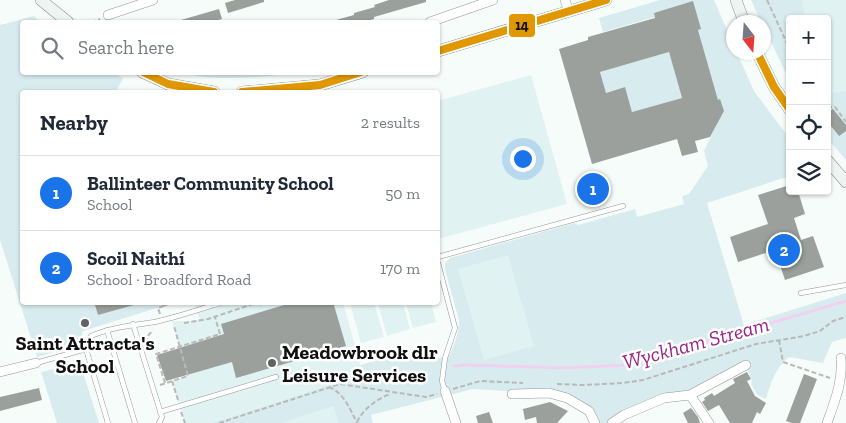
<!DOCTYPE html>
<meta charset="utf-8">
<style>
body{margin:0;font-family:"Zilla Slab",serif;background:#f6f6f7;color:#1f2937}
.controls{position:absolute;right:15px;top:15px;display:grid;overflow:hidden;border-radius:5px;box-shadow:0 1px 4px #0004}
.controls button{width:45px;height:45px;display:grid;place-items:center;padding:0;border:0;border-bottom:1px solid #e0e1e3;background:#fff;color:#1f2937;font:25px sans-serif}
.compass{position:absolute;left:726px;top:15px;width:45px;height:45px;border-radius:50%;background:#fff;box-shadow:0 1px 4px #0004;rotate:163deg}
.you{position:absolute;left:522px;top:158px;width:18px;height:18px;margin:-12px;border:4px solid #fff;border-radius:50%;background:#1a73e8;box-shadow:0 0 0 8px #1a73e833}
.badge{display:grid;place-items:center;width:32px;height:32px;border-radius:50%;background:#1a73e8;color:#fff;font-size:16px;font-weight:700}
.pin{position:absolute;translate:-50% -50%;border:2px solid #fff;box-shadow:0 1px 5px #0006}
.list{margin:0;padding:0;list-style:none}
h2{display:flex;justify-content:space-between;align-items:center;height:65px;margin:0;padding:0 20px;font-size:21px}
h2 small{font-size:16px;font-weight:400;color:#747a83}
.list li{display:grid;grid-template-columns:32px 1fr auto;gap:15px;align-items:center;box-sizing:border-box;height:75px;padding:0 20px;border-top:1px solid #e0e1e3}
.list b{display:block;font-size:19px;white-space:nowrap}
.list p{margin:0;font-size:16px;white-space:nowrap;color:#747a83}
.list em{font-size:16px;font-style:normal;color:#747a83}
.icon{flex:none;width:28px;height:28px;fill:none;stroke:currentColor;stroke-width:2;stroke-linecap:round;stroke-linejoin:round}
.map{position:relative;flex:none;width:846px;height:423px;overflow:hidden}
.search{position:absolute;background:#fff;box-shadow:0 1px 4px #0004;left:20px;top:20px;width:420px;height:55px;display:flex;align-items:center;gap:12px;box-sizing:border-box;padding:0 18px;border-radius:5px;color:#747a83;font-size:19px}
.panel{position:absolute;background:#fff;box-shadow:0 1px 4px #0004;left:20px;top:90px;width:420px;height:215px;border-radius:5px}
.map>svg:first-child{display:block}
.green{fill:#d8ecef}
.pitch{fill:#e0f2f1}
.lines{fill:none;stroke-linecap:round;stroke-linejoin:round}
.stream{stroke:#f2d1f0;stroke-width:3}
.building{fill:#9ba09d;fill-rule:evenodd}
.lane-casing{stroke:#949695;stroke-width:5.5}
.street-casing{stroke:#949695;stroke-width:10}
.secondary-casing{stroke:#8a8d8c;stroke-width:12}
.path{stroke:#b8b9b8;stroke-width:2;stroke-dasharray:5 2.5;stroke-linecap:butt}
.lane{stroke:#fefffe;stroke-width:4.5}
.street{stroke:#fefffe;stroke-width:9}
.secondary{stroke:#ecf5f1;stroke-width:11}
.bus-1-casing{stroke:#fff;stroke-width:11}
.bus-1{stroke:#e09702;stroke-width:8}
.poi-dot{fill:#606362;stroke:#fff;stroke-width:2}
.labels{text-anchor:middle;stroke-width:5;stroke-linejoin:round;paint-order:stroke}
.poi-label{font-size:20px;font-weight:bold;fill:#101010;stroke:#fff}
.water-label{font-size:21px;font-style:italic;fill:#962585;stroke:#fff}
.line-badge{stroke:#fff;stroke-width:2}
.pale-badge-label{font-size:14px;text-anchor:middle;font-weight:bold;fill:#111}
</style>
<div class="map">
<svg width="846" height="423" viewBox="0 0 846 423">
<rect width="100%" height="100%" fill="#f6fcf9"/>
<path class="green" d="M660,0H714L733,44L734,52L737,53L754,91L790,139V176L707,203L744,325L846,293V338L832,342L823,363L789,357C775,368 771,383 766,399L757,395L751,384L752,381L747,368L717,382L663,399L610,423H598L567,395L473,389L371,415L373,423H211L363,374L360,365L388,357L448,358C454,345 459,334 459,320L445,270V263L450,258L574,223L578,225L635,209L637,217L684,204L682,196L689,194L708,166L704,151L723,110L720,100H718L698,30L693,2L654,13L655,17L603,32L599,18Z
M751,0H846V160L827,138V19H790V82L764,27V22H761Z
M34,16L40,22H22V72L114,73L123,78L116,92H22V302L94,303L98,315L130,306L129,303H159L160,307L83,331L79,343L75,346L37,357L0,240V25Z
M669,52L682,98L632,112L625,87L606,93L600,72Z
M185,73H295C265,77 213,82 185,73Z
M80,363L99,423H57L41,372Z"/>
<path class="pitch" d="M802,0H846V91L827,94V19H805Z
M531,75L567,204L438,239V101Z
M508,255L534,346L484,360L458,269Z
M194,302L343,303L363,374L211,423H185L172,381L188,376L172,321H193L200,319Z
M350,303H374L384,337L361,343Z
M378,303H403L410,329L387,336Z
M406,303H431L436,322L413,328Z
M333,406L339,423H281Z"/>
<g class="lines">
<path class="stream" d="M454,366L464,365L566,368L629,365L846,301"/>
</g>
<path class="building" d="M235,0H264V2L228,13L225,3Z
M389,0H426V2L374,17V19L363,22H336V20L354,15V13L375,7L374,5Z
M693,1L701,29L698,30L718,100L720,99L724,111L710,137L695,141L698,152L682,156L677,139L592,164L559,49L588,40V37L655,18L654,13ZM669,52L682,98L632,112L625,87L606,93L600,72Z
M219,9L222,19L210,22H181V20Z
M833,109L846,125V131L839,136L827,121V113Z
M790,185V191H798L805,214L794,218L801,240L813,236L824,267L785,280L775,250L738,262L730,237L768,224L758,195Z
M94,302H133L134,305L98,315Z
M294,302H333L346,346L236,378L232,362L166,381L157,355L224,334L221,324Z
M747,372L751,379L747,381L755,396L766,403L760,414L757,412L752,423H730L719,405L708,411L702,402L705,400L704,398L712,393L714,396L735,383L733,379Z
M804,374L817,379L800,423H792L786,421Z
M39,388L42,400L0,411V397Z
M550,402L568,411L557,423H537L536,417L525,420L523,409Z
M691,408L698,417L700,423H688L683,413Z
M489,412L493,423H478L476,416Z"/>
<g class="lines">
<defs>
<path id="lane" d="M438,257L623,206
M438,263L455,328L445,358L442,381L445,391
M801,293L846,285
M133,324L162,417L159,423
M107,330L135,423
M36,363L86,349
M160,412L276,377
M108,423L86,349L87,342L91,336C112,327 134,325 155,322C178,317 201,309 223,302"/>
<path id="street" d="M565,0L569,12
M108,15L153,0
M430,22L493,0
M0,372L36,363
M445,391L456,423
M512,394L549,393L567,398L589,411L595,423
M690,395L709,423
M612,423L624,415L664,398L690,395L746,365
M827,423C835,401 843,381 841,358"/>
<path id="secondary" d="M41,0L68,22
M736,0L744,22
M438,51L606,0
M757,52L774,87L790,110
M142,72L168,84L214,92
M242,92L320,85L363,72
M827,160L846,182"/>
</defs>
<use href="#lane" class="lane-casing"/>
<use href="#street" class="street-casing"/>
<use href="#secondary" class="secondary-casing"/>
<path class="path" d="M767,0L790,50
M91,22L100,19
M827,107H835L846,122
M163,306L175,302
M160,314L158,308L163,306L162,302
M184,323L208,319L259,302
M779,340L783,362L830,378
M147,343V337L153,330
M172,381L178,400
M165,383L156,354L220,334L215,317
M557,384L582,385L623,383L643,380L756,344L804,336L820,331L833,321L846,317
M160,385L188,376L174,326
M329,387C344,393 350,409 357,423
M453,389L480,381L523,383
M181,412L185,423
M357,422C363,409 377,399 390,394
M219,423L340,384L426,397L437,394"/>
<use href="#lane" class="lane"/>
<use href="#street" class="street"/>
<use href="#secondary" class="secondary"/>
<defs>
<path id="bus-1" d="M438,51L606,0
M757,52L774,87L790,110
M143,72L168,84L214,92
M242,92L320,85L361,72"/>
</defs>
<use href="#bus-1" class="bus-1-casing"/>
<use href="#bus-1" class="bus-1"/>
</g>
<g class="poi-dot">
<circle cx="85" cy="323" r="5"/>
<circle cx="272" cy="363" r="5"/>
</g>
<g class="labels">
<g class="poi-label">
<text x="85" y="350">Saint Attracta's<tspan x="85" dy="23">School</tspan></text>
<text x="282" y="359" text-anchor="start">Meadowbrook dlr<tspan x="282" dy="23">Leisure Services</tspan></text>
</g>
<g class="water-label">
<text transform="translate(696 343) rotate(-15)" y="7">Wyckham Stream</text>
</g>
</g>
<rect class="line-badge" x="508" y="13" width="28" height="25" rx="5" fill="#e09702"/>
<g class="pale-badge-label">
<text x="522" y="30">14</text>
</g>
</svg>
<div class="controls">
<button>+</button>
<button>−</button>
<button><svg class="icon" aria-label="locate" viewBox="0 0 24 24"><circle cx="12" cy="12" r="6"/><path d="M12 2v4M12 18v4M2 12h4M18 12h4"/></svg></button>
<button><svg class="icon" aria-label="layers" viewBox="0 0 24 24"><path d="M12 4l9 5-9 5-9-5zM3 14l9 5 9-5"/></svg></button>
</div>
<svg class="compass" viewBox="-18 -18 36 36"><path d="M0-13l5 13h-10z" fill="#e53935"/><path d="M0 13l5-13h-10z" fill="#747a83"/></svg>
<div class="you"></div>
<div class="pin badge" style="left:593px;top:189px">1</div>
<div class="pin badge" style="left:784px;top:250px">2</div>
<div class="search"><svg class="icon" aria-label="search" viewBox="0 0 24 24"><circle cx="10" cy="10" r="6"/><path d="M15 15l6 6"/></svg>Search here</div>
<section class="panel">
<h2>Nearby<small>2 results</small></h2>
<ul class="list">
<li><span class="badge">1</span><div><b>Ballinteer Community School</b><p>School</p></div><em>50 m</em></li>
<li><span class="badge">2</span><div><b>Scoil Naithí</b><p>School · Broadford Road</p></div><em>170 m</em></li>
</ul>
</section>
</div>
